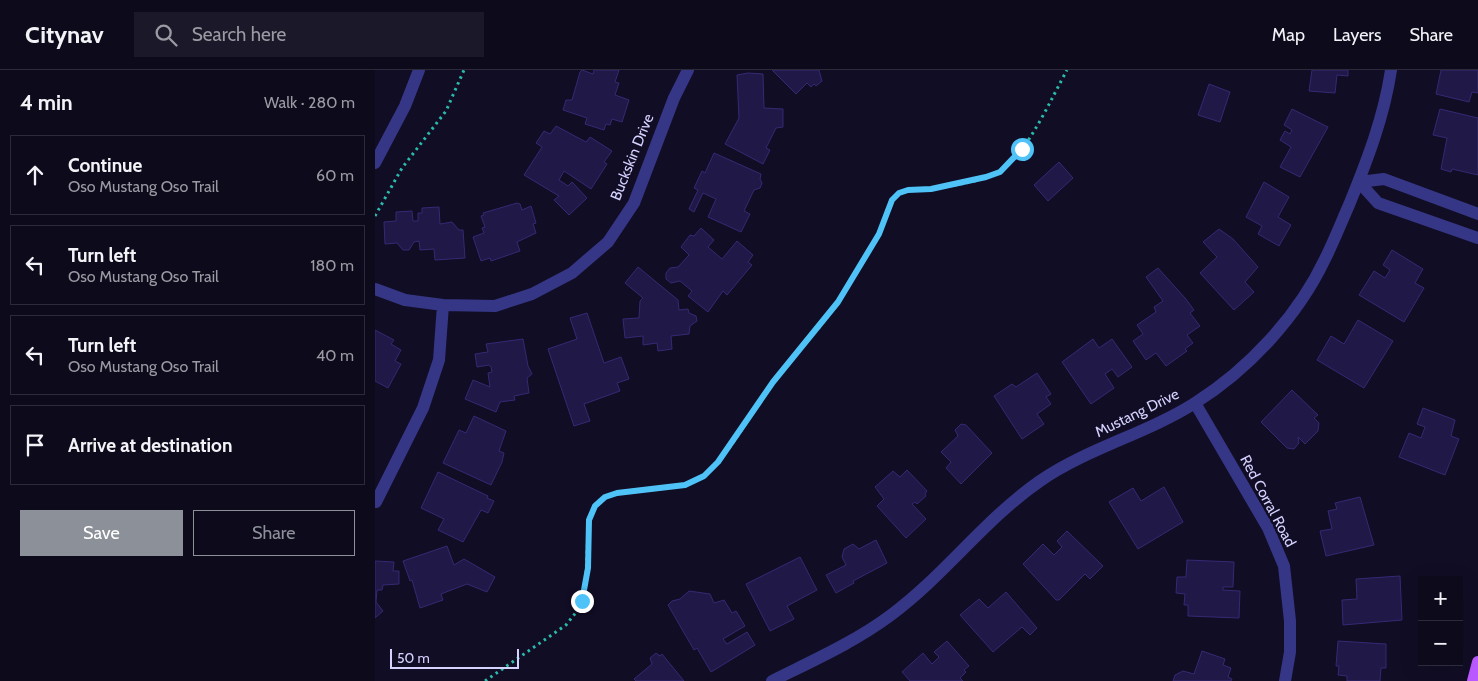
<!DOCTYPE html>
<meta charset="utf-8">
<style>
body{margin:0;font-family:Cabin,sans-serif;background:#1b1829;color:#f1f3f6}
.controls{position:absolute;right:15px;bottom:15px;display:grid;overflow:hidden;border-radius:0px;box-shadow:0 5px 20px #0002}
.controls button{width:45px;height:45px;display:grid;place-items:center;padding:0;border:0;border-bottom:1px solid #2d2b3b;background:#0d0a1c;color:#f1f3f6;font:25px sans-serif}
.scale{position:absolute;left:15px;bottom:12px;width:129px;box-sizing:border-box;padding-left:5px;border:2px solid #d5d2ff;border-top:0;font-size:14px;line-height:18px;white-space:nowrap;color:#d5d2ff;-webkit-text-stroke:4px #110d25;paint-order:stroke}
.stop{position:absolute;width:15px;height:15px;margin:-11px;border:4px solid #4fc3f7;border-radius:50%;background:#fff}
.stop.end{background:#4fc3f7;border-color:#fff;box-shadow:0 1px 5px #0008}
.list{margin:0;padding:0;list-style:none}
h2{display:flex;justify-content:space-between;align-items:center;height:65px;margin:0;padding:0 20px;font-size:21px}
h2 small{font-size:16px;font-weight:400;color:#9a9aa3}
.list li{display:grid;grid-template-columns:32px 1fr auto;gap:15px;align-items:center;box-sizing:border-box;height:80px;margin:0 10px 10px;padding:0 10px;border:1px solid #2d2b3b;border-radius:0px}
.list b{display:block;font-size:19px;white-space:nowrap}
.list p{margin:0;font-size:16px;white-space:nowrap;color:#9a9aa3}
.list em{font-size:16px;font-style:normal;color:#9a9aa3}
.actions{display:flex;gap:10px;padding:15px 20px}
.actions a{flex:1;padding:11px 0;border:1px solid #8c9099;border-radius:0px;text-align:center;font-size:18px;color:#8c9099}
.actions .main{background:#8c9099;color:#fff}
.icon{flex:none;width:28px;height:28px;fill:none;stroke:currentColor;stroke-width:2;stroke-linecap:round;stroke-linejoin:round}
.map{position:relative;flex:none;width:1103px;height:611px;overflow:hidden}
header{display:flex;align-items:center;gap:30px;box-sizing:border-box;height:70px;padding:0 25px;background:#0d0a1c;border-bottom:1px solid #2d2b3b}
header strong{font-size:24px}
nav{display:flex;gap:28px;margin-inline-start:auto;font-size:18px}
.search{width:350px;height:45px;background:#1b1829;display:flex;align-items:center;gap:12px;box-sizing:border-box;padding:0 18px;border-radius:0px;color:#9a9aa3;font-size:19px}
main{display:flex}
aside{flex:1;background:#0d0a1c}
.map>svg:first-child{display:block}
.building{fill:#201947;stroke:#352974}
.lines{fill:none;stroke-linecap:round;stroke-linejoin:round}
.path{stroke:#29bcad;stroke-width:3;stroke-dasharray:2.5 4;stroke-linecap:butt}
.minor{stroke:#363686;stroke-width:12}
.major{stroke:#ba59ff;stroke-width:12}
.route{stroke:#4fc3f7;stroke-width:6}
.labels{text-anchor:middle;stroke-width:5;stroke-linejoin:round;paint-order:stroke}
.street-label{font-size:15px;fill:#d5d2ff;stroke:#110d25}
</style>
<header>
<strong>Citynav</strong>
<div class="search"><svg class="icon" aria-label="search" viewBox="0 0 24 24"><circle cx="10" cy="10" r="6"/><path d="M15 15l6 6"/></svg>Search here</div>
<nav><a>Map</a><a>Layers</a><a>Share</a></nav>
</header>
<main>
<aside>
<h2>4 min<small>Walk · 280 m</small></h2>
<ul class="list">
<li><svg class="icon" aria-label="ahead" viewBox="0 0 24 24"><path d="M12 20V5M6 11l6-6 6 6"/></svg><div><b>Continue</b><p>Oso Mustang Oso Trail</p></div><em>60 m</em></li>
<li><svg class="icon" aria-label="left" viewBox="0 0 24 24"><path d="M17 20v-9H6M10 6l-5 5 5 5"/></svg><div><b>Turn left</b><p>Oso Mustang Oso Trail</p></div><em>180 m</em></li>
<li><svg class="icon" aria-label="left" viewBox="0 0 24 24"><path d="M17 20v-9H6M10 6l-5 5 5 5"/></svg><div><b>Turn left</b><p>Oso Mustang Oso Trail</p></div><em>40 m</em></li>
<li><svg class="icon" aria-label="arrive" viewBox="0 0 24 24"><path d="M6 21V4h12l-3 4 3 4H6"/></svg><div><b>Arrive at destination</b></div></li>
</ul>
<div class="actions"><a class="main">Save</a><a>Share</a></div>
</aside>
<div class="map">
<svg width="1103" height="611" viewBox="0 0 1103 611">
<rect width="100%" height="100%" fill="#110d25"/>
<path class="building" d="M207,0L218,4L219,0H244L240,12L244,13L240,25L254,30L247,52L237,49L235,55L231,54L229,60L210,54L212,48L188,40L191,30H197L205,2Z
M397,0H444L447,11L441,16L439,14L436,17L432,13L421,24Z
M937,0H973V6L962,5L960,23L934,21Z
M1066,0H1103V23L1097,22L1094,32L1061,24Z
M373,3L388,4L389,38L408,39V57L401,58L391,78L395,80L388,94L350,74L364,48L362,5Z
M834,14L855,22L845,52L823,45Z
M917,39L953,57L925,107L905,97L916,77L905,70L910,61L915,64L917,60L909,55Z
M1065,39L1103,48V105L1077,99L1076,102L1066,99L1072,68L1058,65Z
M181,56L211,72L215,67L237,81L229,92L232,94L216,119L189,101L184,110L193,116L197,112L212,128L194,145L179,130L184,126L149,105L167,77L161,73L169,61L175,64Z
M339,83L386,104L385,109L387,113L385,118L379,120L369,141L375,144L366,162L333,147L341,129L328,123L319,142L314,139L323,120L319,118L327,101L330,103Z
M684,92L698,108L673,131L659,115Z
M889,112L914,127L903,147L916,155L904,176L883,164L887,156L871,147Z
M142,133L145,134L147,140L156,136L161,153L158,154L161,163L142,172L145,181L116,191L115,188L106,191L98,167L109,163L107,158L110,157L106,146L109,145L108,143Z
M64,137L65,154L77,152L84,160H88L90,188L60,190L59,179L45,180L44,171L39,172L34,180H28L22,173L10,174L9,152L21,151V142L37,141L38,151H43V143H47V138Z
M326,158L339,170L333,177L347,189L362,171L378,185L373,192L377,195L352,225L348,221L333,242L313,226L317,221L305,211L296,213L291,209V203L295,198L303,197L314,185L306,177L315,165L319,166Z
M844,159L858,169L883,197L870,212L879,222L859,240L825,203L842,187L828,172Z
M1017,180L1048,199L1040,213L1049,218L1029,252L984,225L999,201L1010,208L1015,200L1008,195Z
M263,197L303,230L304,240L313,239L314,243L321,246L322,251L315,256L314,264L296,266L297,279L283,281L282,273L268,275V266L250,268L248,249L264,248L265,231L268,228L250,213Z
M783,198L810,228L819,240L815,243L825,256L812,265L818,273L810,279L812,281L791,296L781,283L771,290L758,271L768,264L762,255L781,242L779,237L788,231L771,207Z
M212,243L229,293L246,287L254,309L242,313L245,321L209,334L215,351L199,356L173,279L202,269L195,248Z
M983,250L1018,271L989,318L942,290L956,266L969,274Z
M0,260L19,270L16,274L26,280L20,291L26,294L13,318L0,311Z
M148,269L153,296L157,304L152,308L154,323L139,326L140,330L125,332L121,342L90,329L98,310L115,317L113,303L117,302L116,297L114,295L102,297L100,284L113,282L111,274Z
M718,269L724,278L737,269L757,297L743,307L737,299L730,304L739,318L716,334L687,292Z
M662,303L676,324L671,327L676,334L662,344L669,354L647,369L619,326L637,314L641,317Z
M917,320L943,345L939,348L944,353L943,361L930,374L923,367L924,373L919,379L912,378L886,352Z
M1048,338L1080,350L1076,366L1084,369L1070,405L1024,387L1034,363L1046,368L1050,357L1042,354Z
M99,346L131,361L124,381L129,383L127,392L116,415L68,393L84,360L91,363Z
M586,354L591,355L617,383L586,414L571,398L576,392L566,382L583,366L580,360Z
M532,400L552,421L550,424L551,426L542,434L540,432L537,434L551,449L531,468L502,436L509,429L500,417L518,401L525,407Z
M63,402L113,426L112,428L119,431L113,443L106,440L88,472L63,460L69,449L46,438Z
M789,417L808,452L763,479L734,432L758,418L766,431Z
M985,427L999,475L951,486L945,461L957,459L953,441L962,439L960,433Z
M692,461L728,496L715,509L710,504L684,530H681L648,494L668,474L679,485L687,477L682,471Z
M501,470L512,493L478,511L479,513L461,523L451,505L471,495L467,487L469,479L478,474L484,479Z
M72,476L79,495L89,489L120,507L112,522L92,514L66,524L68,530L45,538L37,510L35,511L28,491Z
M425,487L442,520L412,536L419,549L395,561L371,514Z
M812,490L859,492L858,517H848V520L865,521L864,548L813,546V535H809L810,524L801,523L802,507H811Z
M0,491L19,492L18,501H24V514L8,515L7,520H2L1,532L8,541L0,548Z
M1025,506L1027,550L968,555L967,530L982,529L981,509Z
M314,521L335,524L339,533L349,530L357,543L361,541L370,556L348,569L352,574L372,562L380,575L336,602L322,578L319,580L293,535L297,531L305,529Z
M631,522L662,558L655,565L647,557L618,582L585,545L604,529L613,538Z
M572,571L594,596L589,600L591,602L585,608L588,611H535L527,602L548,583L557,594L564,587L559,582Z
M963,571L1011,574V598H1006L1005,611H972V606L963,605L964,596H961Z
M827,581L850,589L848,595L856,598L853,607L857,609L856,611H798L800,605L808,601L819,604Z
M281,583L285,586L287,584L309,611H261L259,609L277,594L275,588Z"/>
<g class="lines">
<path class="path" d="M0,146L27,98L71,41L89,0
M110,611L191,555C197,547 204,540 207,531C215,507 208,451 221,435C239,412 300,426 329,406C350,391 380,337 397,314C418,285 444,261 464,231C473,218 481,203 489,189C494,181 499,173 504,165C509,153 511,136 519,127C530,116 544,121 558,119C579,115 607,112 625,101C651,86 677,27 692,0"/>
<path class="minor" d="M0,93L30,36L44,0
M984,112L1003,133L1103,168
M984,112L1009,109L1103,144
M0,219L30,230L68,235L120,236L157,224L197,203L233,172L259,133L299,28L313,0
M820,333L893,458L909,496L915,551V582L910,611
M1,432L48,338L64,290L68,235
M397,611C437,591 480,572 516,545C570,505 610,449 665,411C713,378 771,364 820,333C874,299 923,246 950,189C959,171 966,153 974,135C992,91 1009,47 1016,0"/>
<path class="major" d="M1098,611L1103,592"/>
</g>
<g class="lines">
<path class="route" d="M207,531L213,498L214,450L220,436L230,427L242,423L310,415L329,406L343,392L398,312L463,232L504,164L517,130L524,123L533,120L556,119L611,107L625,102L647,79"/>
</g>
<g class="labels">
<g class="street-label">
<text transform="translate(257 87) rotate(-68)" y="5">Buckskin Drive</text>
<text transform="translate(762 343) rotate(-26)" y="5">Mustang Drive</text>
<text transform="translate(893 431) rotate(62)" y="5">Red Corral Road</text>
</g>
</g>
</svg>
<div class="controls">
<button>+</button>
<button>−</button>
</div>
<div class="scale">50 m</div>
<div class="stop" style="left:647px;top:79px"></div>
<div class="stop end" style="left:207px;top:531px"></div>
</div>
</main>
